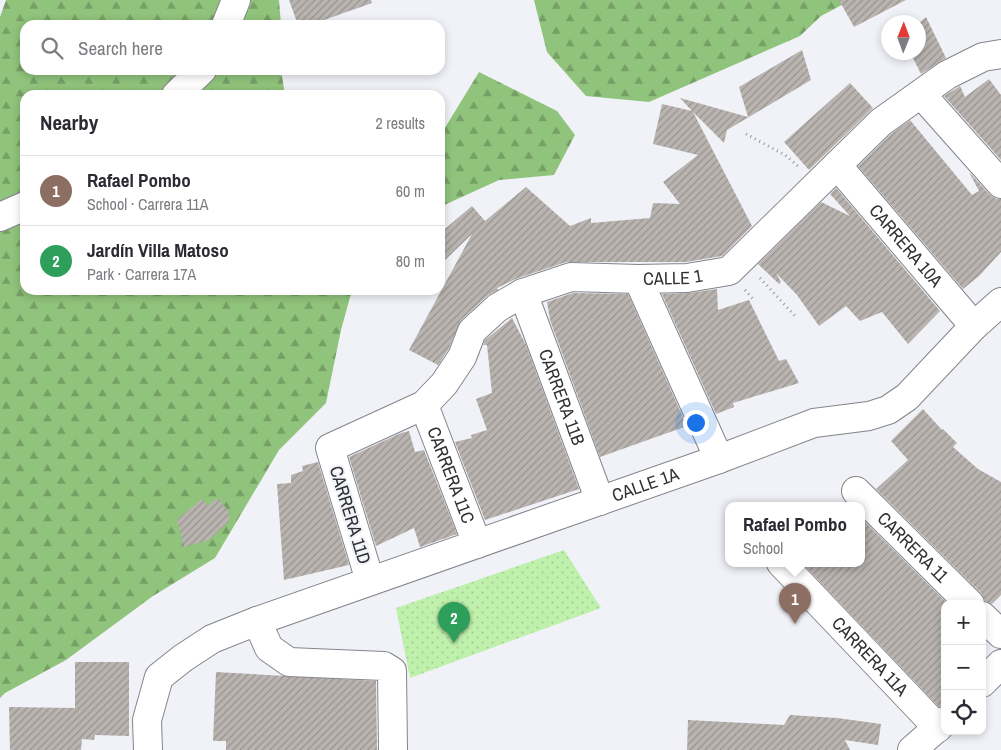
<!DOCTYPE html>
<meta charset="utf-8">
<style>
body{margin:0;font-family:"Archivo Narrow",sans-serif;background:#f2f2f3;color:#2b2b33}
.controls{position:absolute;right:15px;bottom:15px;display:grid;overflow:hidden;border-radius:10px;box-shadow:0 2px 8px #0003}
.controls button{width:45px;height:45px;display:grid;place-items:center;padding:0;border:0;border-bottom:1px solid #e1e1e2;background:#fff;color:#2b2b33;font:25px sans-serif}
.compass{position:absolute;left:881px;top:15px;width:45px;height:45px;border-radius:50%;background:#fff;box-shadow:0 2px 8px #0003;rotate:1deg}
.you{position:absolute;left:695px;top:422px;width:18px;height:18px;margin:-12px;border:4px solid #fff;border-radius:50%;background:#1a73e8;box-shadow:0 0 0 8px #1a73e833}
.badge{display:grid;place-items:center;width:32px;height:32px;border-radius:50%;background:#2563eb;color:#fff;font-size:16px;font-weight:700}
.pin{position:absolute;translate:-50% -41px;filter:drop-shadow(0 1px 2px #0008)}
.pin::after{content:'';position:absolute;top:26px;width:18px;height:15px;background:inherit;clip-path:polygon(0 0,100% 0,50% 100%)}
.popup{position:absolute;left:725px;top:502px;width:140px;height:65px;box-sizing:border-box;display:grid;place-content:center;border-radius:10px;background:#fff;filter:drop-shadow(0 1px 4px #0005);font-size:16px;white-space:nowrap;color:#7c7c81}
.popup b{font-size:19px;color:#2b2b33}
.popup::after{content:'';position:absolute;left:50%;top:100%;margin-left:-10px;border:10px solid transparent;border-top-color:#fff}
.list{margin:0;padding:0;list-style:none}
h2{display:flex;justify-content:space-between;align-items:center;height:65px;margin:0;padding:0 20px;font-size:21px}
h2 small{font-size:16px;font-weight:400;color:#7c7c81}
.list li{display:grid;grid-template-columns:32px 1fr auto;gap:15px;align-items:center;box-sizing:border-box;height:70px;padding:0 20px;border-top:1px solid #e1e1e2}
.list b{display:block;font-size:19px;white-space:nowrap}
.list p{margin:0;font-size:16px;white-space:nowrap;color:#7c7c81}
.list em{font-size:16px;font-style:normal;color:#7c7c81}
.icon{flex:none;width:28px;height:28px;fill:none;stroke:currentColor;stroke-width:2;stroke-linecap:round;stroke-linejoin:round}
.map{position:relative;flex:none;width:1001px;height:750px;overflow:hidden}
.search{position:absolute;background:#fff;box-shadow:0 2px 8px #0003;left:20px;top:20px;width:425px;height:55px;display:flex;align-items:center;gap:12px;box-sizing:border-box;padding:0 18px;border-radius:15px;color:#7c7c81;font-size:19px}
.panel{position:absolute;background:#fff;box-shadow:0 2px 8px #0003;left:20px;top:90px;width:425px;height:205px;border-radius:15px}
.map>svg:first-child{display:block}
.forest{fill:url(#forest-firs)}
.park{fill:url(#park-dots)}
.building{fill:url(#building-hatch)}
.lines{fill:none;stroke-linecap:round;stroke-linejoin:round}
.street-casing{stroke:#83858b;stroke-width:30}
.path{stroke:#98999e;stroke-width:3;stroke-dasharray:1 4;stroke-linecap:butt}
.street{stroke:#fff;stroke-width:28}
.labels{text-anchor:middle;stroke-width:4;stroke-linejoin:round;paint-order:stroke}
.street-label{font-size:18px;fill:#303134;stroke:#f0f2f8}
</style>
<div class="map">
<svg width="1001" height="750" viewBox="0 0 1001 750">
<defs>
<pattern id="forest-firs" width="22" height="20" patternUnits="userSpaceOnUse" patternTransform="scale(1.25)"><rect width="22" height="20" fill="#90c37b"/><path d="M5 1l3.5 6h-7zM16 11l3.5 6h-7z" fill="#769f66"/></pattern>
<pattern id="park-dots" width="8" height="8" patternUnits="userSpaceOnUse" patternTransform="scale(1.25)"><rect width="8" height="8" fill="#bff1ac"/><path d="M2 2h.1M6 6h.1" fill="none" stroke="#a4cf95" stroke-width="1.8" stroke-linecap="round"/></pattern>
<pattern id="building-hatch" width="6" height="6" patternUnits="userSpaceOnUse" patternTransform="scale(1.25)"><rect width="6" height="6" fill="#bab4b0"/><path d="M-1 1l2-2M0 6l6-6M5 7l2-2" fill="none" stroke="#989390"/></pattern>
</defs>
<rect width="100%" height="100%" fill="#f0f2f8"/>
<path class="forest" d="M6,0H279L281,25H25V70H281L285,95H25V290H352L341,330L326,403L279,450L215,558L153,596L66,660L5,693L0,698V17Z
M534,0H851L821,16L800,36L649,102L586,96L547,52Z
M479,72L557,111L575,135L554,175L499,180L440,207V133L443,131Z"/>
<path class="park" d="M564,550L601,608L410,678L396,608Z"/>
<path class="building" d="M289,0H371L372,3L310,25H298Z
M839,0H906L854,27Z
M926,17L946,58L921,74L910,52H918V24Z
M802,50L811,80L727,130L724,143L693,112L752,226L722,256L686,262H566L518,278L497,288L498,290L487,296L461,320L448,350L438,365L409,350L472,234L440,265V233L472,206L485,221L526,187L570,226L591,218V223L650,218L653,203L680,204L663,182L698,155L653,144L662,104L692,111L680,98L748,117L739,87Z
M989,79L1001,95V160L944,96L960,86L965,97Z
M850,83L873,108L809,170L784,142Z
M910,120L972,195L979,191L969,172L990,195L996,199H1001V252L979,276L963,289L858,166L891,134Z
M836,188L940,311L908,344L882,312L860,321L846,306L819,326L797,295L776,273L781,282L779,284L758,264L821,202L850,216L830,194Z
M717,289L718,310L749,300L779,361L786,359L799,383L733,403L734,407L716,414L662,294L689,293Z
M573,293L628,294L687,426L600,457L550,320L547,302Z
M512,318L526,345L579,489L485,520L455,442L472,438L471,435L487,430L476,399L492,393L487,345H483L485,340Z
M923,409L942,430L943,429L957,443L953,447L978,469L1001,482V595L992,604L985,601L981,593L876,489L908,460L891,441Z
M409,431L415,452L424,450L457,534L420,547L414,528L376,546L349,457L401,433Z
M318,462L349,565L284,580L277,484L291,483V475L303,471L302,466Z
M217,498L227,509L230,520L209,540L184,547L177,520L202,499L208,506Z
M861,518L948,604H945V706L939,707L802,563H861Z
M75,662H129V736L95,735L94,740L82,739L81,750H10L9,707L75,708Z
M216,672L376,681L377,750H226V741H213Z
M790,715L837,718L881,724L878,745L845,740L850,750H687L688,720L784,725Z"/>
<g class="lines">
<defs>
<g id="street">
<path d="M226,25L236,0"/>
<path d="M921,94L1001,184"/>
<path d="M176,95L202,70"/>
<path id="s1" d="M837,165L974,326"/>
<path d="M0,217L25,206"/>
<path d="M638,279L719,459"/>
<path id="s2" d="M523,293L600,501"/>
<path id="s3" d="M424,405L477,544"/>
<path id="s4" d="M856,491L970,604"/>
<path id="s5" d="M781,563L938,728"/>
<path id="s6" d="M370,581L330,448L424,405L444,384L462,357L472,331L497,308L523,293L571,277L638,279L687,278L729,271L881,122L947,75L983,57L1001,54"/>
<path d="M982,616L1001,634"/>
<path d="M257,621L269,648L289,662L384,666L392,671L393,750"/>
<path d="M982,683L1001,664"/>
<path id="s7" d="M148,750L147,720L159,677L183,658L212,639L257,621L719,459L814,423L869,416L888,410L907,397L974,326L1001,302"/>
<path d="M912,750L945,721"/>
</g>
</defs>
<use href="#street" class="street-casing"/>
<path class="path" d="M746,134L785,155L798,166
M760,278L795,316
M745,290L755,301"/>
<use href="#street" class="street"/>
</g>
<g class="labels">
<g class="street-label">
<text dy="6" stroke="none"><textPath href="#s1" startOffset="106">CARRERA 10A</textPath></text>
<text dy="6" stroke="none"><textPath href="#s6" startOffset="548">CALLE 1</textPath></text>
<text dy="6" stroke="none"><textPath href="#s2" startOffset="111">CARRERA 11B</textPath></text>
<text dy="6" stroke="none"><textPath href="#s3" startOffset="75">CARRERA 11C</textPath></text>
<text dy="6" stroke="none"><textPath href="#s7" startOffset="600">CALLE 1A</textPath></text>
<text transform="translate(350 515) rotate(73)" y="6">CARRERA 11D</text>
<text dy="6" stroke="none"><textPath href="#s4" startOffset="80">CARRERA 11</textPath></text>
<text dy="6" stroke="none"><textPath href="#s5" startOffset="129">CARRERA 11A</textPath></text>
</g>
</g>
</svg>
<div class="controls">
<button>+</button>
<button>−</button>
<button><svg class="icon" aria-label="locate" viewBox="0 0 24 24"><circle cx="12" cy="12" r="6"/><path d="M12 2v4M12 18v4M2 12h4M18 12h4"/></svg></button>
</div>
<svg class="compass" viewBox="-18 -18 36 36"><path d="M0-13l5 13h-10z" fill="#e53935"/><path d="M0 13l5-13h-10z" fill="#7c7c81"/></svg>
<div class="you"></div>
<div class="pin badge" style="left:795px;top:624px;background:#8d6e63">1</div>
<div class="popup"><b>Rafael Pombo</b>School</div>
<div class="pin badge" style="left:454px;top:643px;background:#2e9e5b">2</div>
<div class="search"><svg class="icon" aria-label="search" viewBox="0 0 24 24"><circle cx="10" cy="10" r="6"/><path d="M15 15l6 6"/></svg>Search here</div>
<section class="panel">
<h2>Nearby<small>2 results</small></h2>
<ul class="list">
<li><span class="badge" style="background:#8d6e63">1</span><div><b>Rafael Pombo</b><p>School · Carrera 11A</p></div><em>60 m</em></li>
<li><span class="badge" style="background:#2e9e5b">2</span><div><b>Jardín Villa Matoso</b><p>Park · Carrera 17A</p></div><em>80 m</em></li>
</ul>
</section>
</div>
